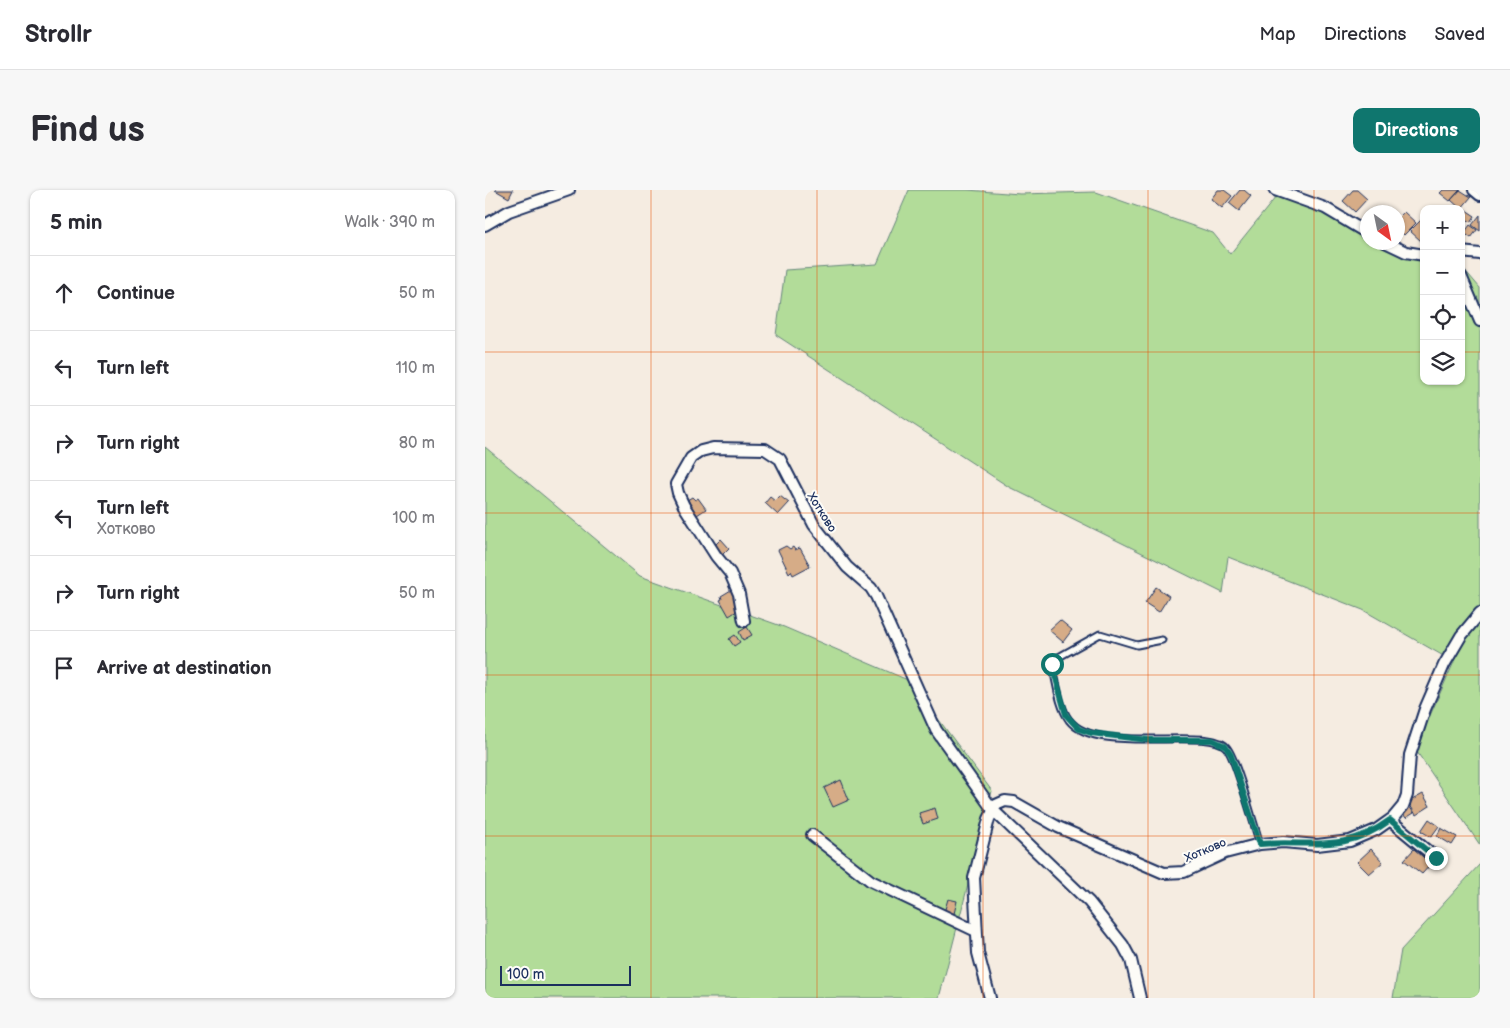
<!DOCTYPE html>
<meta charset="utf-8">
<style>
body{margin:0;font-family:"Balsamiq Sans",sans-serif;background:#f7f7f7;color:#2b2b33}
.controls{position:absolute;right:15px;top:15px;display:grid;overflow:hidden;border-radius:10px;box-shadow:0 1px 4px #0004}
.controls button{width:45px;height:45px;display:grid;place-items:center;padding:0;border:0;border-bottom:1px solid #e1e1e2;background:#fff;color:#2b2b33;font:25px sans-serif}
.compass{position:absolute;left:875px;top:15px;width:45px;height:45px;border-radius:50%;background:#fff;box-shadow:0 1px 4px #0004;rotate:147deg}
.scale{position:absolute;left:15px;bottom:12px;width:131px;box-sizing:border-box;padding-left:5px;border:2px solid #1b2f5e;border-top:0;font-size:14px;line-height:18px;white-space:nowrap;color:#1b2f5e;-webkit-text-stroke:4px #fdfcf7;paint-order:stroke}
.stop{position:absolute;width:15px;height:15px;margin:-11px;border:4px solid #0f766e;border-radius:50%;background:#fff}
.stop.end{background:#0f766e;border-color:#fff;box-shadow:0 1px 5px #0008}
.list{margin:0;padding:0;list-style:none}
h2{display:flex;justify-content:space-between;align-items:center;height:65px;margin:0;padding:0 20px;font-size:21px}
h2 small{font-size:16px;font-weight:400;color:#7c7c81}
.list li{display:grid;grid-template-columns:32px 1fr auto;gap:15px;align-items:center;box-sizing:border-box;height:75px;padding:0 20px;border-top:1px solid #e1e1e2}
.list b{display:block;font-size:19px;white-space:nowrap}
.list p{margin:0;font-size:16px;white-space:nowrap;color:#7c7c81}
.list em{font-size:16px;font-style:normal;color:#7c7c81}
.icon{flex:none;width:28px;height:28px;fill:none;stroke:currentColor;stroke-width:2;stroke-linecap:round;stroke-linejoin:round}
.map{position:relative;flex:none;width:995px;height:808px;overflow:hidden;border-radius:10px}
header{display:flex;align-items:center;gap:30px;box-sizing:border-box;height:70px;padding:0 25px;background:#fff;border-bottom:1px solid #e1e1e2}
header strong{font-size:24px}
nav{display:flex;gap:28px;margin-inline-start:auto;font-size:18px}
.intro{display:flex;align-items:center;justify-content:space-between;box-sizing:border-box;height:120px;padding:0 30px}
h1{margin:0;font-size:35px}
.button{padding:12px 22px;border-radius:10px;background:#0f766e;color:#fff;font-size:18px;font-weight:700}
main{display:flex;gap:30px;padding:0 30px}
aside{flex:1;background:#fff;border-radius:10px;box-shadow:0 1px 4px #0004}
.map>svg:first-child{display:block}
.green{fill:#b2dc99;stroke:#66867c}
.building{fill:#d6ac87;stroke:#1b2f5e}
.lines{fill:none;stroke-linecap:round;stroke-linejoin:round}
.lane-casing{stroke:#1b2f5e;stroke-width:9}
.street-casing{stroke:#1b2f5e;stroke-width:14}
.lane{stroke:#fdfcf7;stroke-width:5}
.street{stroke:#fdfcf7;stroke-width:10}
.route{stroke:#0f766e;stroke-width:6}
.grid{fill:none;stroke:#e8590c;stroke-width:1;stroke-opacity:0.55}
.labels{text-anchor:middle;stroke-width:4;stroke-linejoin:round;paint-order:stroke}
.street-label{font-size:12px;fill:#1b2f5e;stroke:#fdfcf7}
</style>
<header>
<strong>Strollr</strong>
<nav><a>Map</a><a>Directions</a><a>Saved</a></nav>
</header>
<div class="intro"><h1>Find us</h1><a class="button">Directions</a></div>
<main>
<aside>
<h2>5 min<small>Walk · 390 m</small></h2>
<ul class="list">
<li><svg class="icon" aria-label="ahead" viewBox="0 0 24 24"><path d="M12 20V5M6 11l6-6 6 6"/></svg><div><b>Continue</b></div><em>50 m</em></li>
<li><svg class="icon" aria-label="left" viewBox="0 0 24 24"><path d="M17 20v-9H6M10 6l-5 5 5 5"/></svg><div><b>Turn left</b></div><em>110 m</em></li>
<li><svg class="icon" aria-label="right" viewBox="0 0 24 24"><path d="M7 20v-9h11M14 6l5 5-5 5"/></svg><div><b>Turn right</b></div><em>80 m</em></li>
<li><svg class="icon" aria-label="left" viewBox="0 0 24 24"><path d="M17 20v-9H6M10 6l-5 5 5 5"/></svg><div><b>Turn left</b><p>Хотково</p></div><em>100 m</em></li>
<li><svg class="icon" aria-label="right" viewBox="0 0 24 24"><path d="M7 20v-9h11M14 6l5 5-5 5"/></svg><div><b>Turn right</b></div><em>50 m</em></li>
<li><svg class="icon" aria-label="arrive" viewBox="0 0 24 24"><path d="M6 21V4h12l-3 4 3 4H6"/></svg><div><b>Arrive at destination</b></div></li>
</ul>
</aside>
<div class="map">
<svg width="995" height="808" viewBox="0 0 995 808">
<rect width="100%" height="100%" fill="#f5ece1"/>
<filter id="ink" filterUnits="userSpaceOnUse"><feTurbulence type="fractalNoise" baseFrequency=".02" numOctaves="2"/><feDisplacementMap in="SourceGraphic" scale="10" xChannelSelector="R" yChannelSelector="G"/><feConvolveMatrix kernelMatrix="1 2 1 2 8 2 1 2 1" color-interpolation-filters="sRGB"/></filter>
<g filter="url(#ink)">
<path class="green" d="M424,0H482L535,4L611,2L728,43L745,64L795,2L882,43V52L900,53L939,65V191H976L977,62L978,78L995,98V655L930,559L969,472L878,420L743,367L738,403L524,297L291,145L300,80L392,74Z
M0,257L155,386L299,437L425,491L507,601L454,808H0Z
M995,674V808H908L916,760Z"/>
<path class="building" d="M10,0H28L24,8Z
M733,0H739L747,6L737,18L726,9Z
M755,0H759L766,6L754,21L744,13Z
M868,0H872L882,9L870,22L858,11Z
M958,0H975L965,11L955,3Z
M975,0L986,7L976,19L966,10Z
M978,18L990,26L986,32L976,26Z
M919,22L931,33L919,45L912,38V29Z
M995,25V41L987,35Z
M936,30L939,33V48L936,51L925,41Z
M985,35L992,40L986,48L979,43Z
M295,306L304,313L293,325L280,313L285,307L290,311Z
M207,307L210,310L213,308L221,319L209,327L199,312Z
M236,349L244,358L236,366L227,358Z
M301,356L305,359L308,357L310,360L315,358L325,376L308,385L306,381L304,383L293,360Z
M671,397L684,406L674,422L660,413Z
M246,400L255,419L244,426L235,410L237,409L236,406Z
M575,430L587,440L578,452L564,440Z
M262,437L267,445L258,450L254,442Z
M250,445L255,452L249,456L244,449Z
M356,590L364,610L348,617L339,598Z
M923,603L927,610L938,604L945,616L931,625L922,610Z
M924,616L929,623L921,628L916,621Z
M450,618L453,629L438,634L434,623Z
M944,629L954,636L946,647L936,641Z
M956,638L972,647L967,655L952,646Z
M886,659L898,672L884,684L872,672Z
M929,659L946,674L937,684L919,670Z
M463,709L472,711L468,728L458,726Z"/>
<g class="lines">
<defs>
<path id="lane" d="M677,450L652,455L615,444L572,468L568,472V479C572,495 574,516 584,530C611,566 722,536 741,557C751,567 769,636 775,654"/>
<path id="street" d="M790,0L840,18L882,43
M989,0L995,5
M0,35L24,21L84,0
M900,52L921,62L939,65
M976,62L995,64
M976,86L995,131
M259,431L254,404L245,383L231,366L199,316L193,303L191,294L206,268L216,261L228,258L280,259L295,269L329,335L362,377L386,398L391,406L451,540L508,620L604,712L638,755L646,770L655,808
M905,630L951,668
M327,645L386,691L491,741
M505,808L493,763L489,688L504,629L511,615L520,611L529,612L573,637L679,683L699,682L740,663L775,654L798,652L832,655L865,651L891,640L908,628L918,616L922,605L925,565L940,519L959,475L976,446L995,423"/>
</defs>
<use href="#lane" class="lane-casing"/>
<use href="#street" class="street-casing"/>
<use href="#lane" class="lane"/>
<use href="#street" class="street"/>
</g>
</g>
<g class="lines" filter="url(#ink)">
<path class="route" d="M567,474L581,525L594,539L606,543L663,550H727L740,556L746,565L775,654C827,650 859,664 905,630L951,668"/>
</g>
<path class="grid" d="M166,0V808M332,0V808M498,0V808M663,0V808M829,0V808M0,162H939M976,162H995M0,323H995M0,485H995M0,646H995"/>
<g class="labels">
<g class="street-label">
<text transform="translate(337 322) rotate(58)" y="4">Хотково</text>
<text transform="translate(720 660) rotate(-23)" y="4">Хотково</text>
</g>
</g>
</svg>
<div class="controls">
<button>+</button>
<button>−</button>
<button><svg class="icon" aria-label="locate" viewBox="0 0 24 24"><circle cx="12" cy="12" r="6"/><path d="M12 2v4M12 18v4M2 12h4M18 12h4"/></svg></button>
<button><svg class="icon" aria-label="layers" viewBox="0 0 24 24"><path d="M12 4l9 5-9 5-9-5zM3 14l9 5 9-5"/></svg></button>
</div>
<svg class="compass" viewBox="-18 -18 36 36"><path d="M0-13l5 13h-10z" fill="#e53935"/><path d="M0 13l5-13h-10z" fill="#7c7c81"/></svg>
<div class="scale">100 m</div>
<div class="stop" style="left:567px;top:474px"></div>
<div class="stop end" style="left:951px;top:668px"></div>
</div>
</main>
